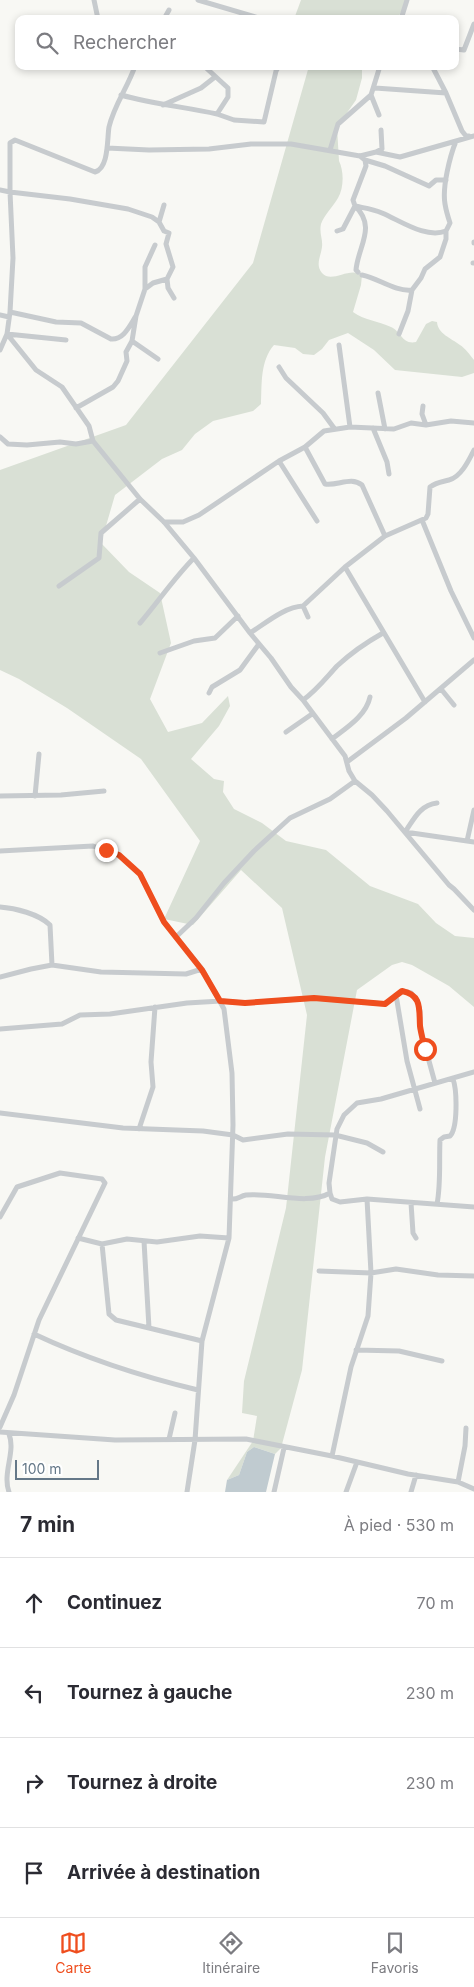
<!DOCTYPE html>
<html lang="fr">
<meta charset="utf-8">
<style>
body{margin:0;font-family:Inter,sans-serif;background:#f7f7f7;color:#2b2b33}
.scale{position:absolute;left:15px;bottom:12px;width:84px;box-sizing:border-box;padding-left:5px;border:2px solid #657888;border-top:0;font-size:14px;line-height:18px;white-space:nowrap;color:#657888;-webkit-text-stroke:4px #fff;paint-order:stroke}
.stop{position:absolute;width:15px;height:15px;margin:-11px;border:4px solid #ef4e1e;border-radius:50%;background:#fff}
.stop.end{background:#ef4e1e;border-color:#fff;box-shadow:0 1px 5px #0008}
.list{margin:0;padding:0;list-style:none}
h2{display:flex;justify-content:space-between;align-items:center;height:65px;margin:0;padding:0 20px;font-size:21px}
h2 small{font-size:16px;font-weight:400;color:#7c7c81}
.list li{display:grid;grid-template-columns:32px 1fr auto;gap:15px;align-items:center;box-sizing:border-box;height:90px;padding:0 20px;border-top:1px solid #e1e1e2}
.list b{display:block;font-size:19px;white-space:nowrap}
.list em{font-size:16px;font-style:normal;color:#7c7c81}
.icon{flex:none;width:28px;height:28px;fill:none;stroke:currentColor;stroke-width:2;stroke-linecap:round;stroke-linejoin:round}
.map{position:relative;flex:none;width:474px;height:1492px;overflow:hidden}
.search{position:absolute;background:#fff;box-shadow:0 2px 8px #0003;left:15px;right:15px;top:15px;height:55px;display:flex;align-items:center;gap:12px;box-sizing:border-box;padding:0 18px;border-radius:10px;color:#7c7c81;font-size:19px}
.sheet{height:425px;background:#fff}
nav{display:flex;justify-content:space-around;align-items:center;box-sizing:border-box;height:70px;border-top:1px solid #e1e1e2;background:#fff;font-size:14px;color:#7c7c81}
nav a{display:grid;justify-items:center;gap:2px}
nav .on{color:#ef4e1e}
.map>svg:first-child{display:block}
.green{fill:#d9e0d5}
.water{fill:#c0cbd0}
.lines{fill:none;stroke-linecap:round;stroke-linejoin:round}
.street{stroke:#c7cbce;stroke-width:5}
.route{stroke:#ef4e1e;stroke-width:6}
</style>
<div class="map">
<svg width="474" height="1492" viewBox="0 0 474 1492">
<rect width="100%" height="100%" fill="#f8f8f4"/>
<path class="green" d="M301,0H408L397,19H294Z
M309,66H362V78L356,100L337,127L339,161C344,171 344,188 338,198C333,207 324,215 321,224C319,233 323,239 322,247C321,256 315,265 322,273C332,284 349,266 362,275L361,285L353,312C364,320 378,321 391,327C401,331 402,345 416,342L426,324L432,321L437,322C438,334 451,338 460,345C465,348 470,355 474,360V373L462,377L395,370L374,350L348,333L329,340L322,349L314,355L303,354L295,348L274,345C260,361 262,384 261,404L253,411L213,421L195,434L182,450L162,459L115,495L101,543L129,572L160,593L171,643L150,699L168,732L202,723L228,696L230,706L219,726L191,759L214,779L224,781L223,792L234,809L262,823L286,841L326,850L370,886L418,904L436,923L455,936L474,938V1007L449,986L412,965L402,962L392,965L357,990L325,1157L302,1370L281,1448L275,1454L254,1447L247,1452L239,1475L227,1480L253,1441L257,1416L242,1413L244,1381L286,1208L307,1015L282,908L241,870L193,925L164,919L200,841L141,759L67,708L19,679L0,670V470L126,425L253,263Z"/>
<path class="water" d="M254,1447L275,1454L266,1492H225L227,1480L239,1475L247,1452Z"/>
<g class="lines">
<path class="street" d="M94,0L98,19
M198,0L262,19
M164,19L169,10
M401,19L407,0
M455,49L464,50L474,24
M432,66L446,93L462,131L466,136H469
M375,88L446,93
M121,95C153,104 185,107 217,114L228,97V88L204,66
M371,95L379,115
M163,105L201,88L215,77
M217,114L234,120L264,122L276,71L279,66
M107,148L149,150L209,149L251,144H291L360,156L376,152L400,157L456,141
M330,150L338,124L371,95L380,66
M376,152L382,149L381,130
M360,156L365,160L366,166L353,200L355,206C364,208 373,209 382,213C401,221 426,239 446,231L450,223C448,217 446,210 445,204C442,187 450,156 456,141L474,136
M365,160L385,166L429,186L436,180H446
M0,190L10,192V143L15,140L95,172C109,168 107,139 109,127C114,105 128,87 135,66
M159,222L164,205
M337,231L343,229L355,206C377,227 358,246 356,270L358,272
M474,242V243
M473,263H474
M362,275C378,278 395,292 412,290L421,278L425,269L440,257L446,239V231
M145,289L153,283L167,279L168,288L174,298
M0,315L9,317
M136,316C130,325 124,340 111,339L81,323L56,322L10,312L13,258L10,192L70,199L128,209L152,217L159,222L164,231L169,233L166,244L173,267L167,279
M7,334L36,370L62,387L89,426L93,441L140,499L164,522L194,558L250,633L271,658L291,687L303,700L345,756L349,771L355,781L372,795L387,811L449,885L454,889L474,910
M7,334L66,340
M399,334L408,311L412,290
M132,341L158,359
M339,345L350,427
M0,350L7,334L10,312
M279,367L286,378L323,413L334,428
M378,393L385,429
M423,406L422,414L426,425
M76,408L113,387L118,381L127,361L126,352L132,341L136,316L145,289V267L155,245
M373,428L387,462L389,474
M0,437L8,444L27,445L60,442L76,444L93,441
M305,447L325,484C338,486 351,476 362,485L385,536
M279,461L317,521
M422,520L451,591L474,638
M164,522H183L199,515L279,461L305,447L324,431L350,427L394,429L411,423L426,425L451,421L474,423
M345,567L425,702
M59,586L99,558L101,533L140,499
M303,606L308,617
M140,623C158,602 174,578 194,558
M250,633C266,623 284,607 303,606L345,567L385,536L426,518L428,514L430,487C437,482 442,482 449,480C461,477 469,460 474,450
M160,653L194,641L215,638L238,616
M441,689L454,705
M209,693L212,687L240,670L259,644
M303,700C316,691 326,678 337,666C351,653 367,642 383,633
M286,732L312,714
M332,739C346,728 366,716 370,697
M347,762L406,718L474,660
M0,796L61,795L104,791
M35,796L39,754
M405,832L474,842
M405,832C414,819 420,805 437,803
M467,841L474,810
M0,851L93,846L119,855L140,874L164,922L202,969L224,1009L232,1073L233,1125L229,1238L202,1341L195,1440L187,1492
M0,907C15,908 39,914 50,925L52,965
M176,937L196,918L224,883L254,851L290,818L330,799L355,781
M0,977L31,969L52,965L101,972L186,974L202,969
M396,995L407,1061L420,1109
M0,1029L62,1024L80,1015L110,1014L187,1003L221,1001L245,1003L314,998L385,1004L403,991L411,993L417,1000L420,1011V1028L435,1083
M474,1072L381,1099L357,1103L344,1115L337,1129L329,1183L330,1193L332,1199L340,1202L367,1199L474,1207
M0,1113L123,1128L203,1131L233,1135L243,1140L288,1134L335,1135L367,1143L383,1152
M139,1129L153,1087L151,1062L155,1007
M231,1199C237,1200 240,1196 246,1195C271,1192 307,1206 330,1193
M411,1203L413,1233L416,1238
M437,1204C441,1184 439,1161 440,1140L444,1137L450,1136C458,1128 457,1090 453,1079
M0,1217L17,1187L60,1173L102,1179L105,1183L39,1320L14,1395L0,1427
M78,1238L102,1244L127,1239L157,1242L200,1236L229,1238
M144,1241L149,1328L202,1341
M102,1244L109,1314L116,1320L149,1328
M319,1271L371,1273L396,1269L438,1275L474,1276
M34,1334C85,1358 144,1377 198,1390
M356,1350L399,1351L442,1361
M0,1432L115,1440L246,1439L332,1456L408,1474L458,1482L474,1489
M169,1439L175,1413
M332,1456L351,1367L368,1316L371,1273L367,1199
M458,1482L465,1446L466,1428
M9,1492C2,1473 16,1452 9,1434
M274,1492L284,1448
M346,1492L357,1462
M411,1492L416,1475"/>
</g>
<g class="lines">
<path class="route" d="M106,850L119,855L140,874L164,922L202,970L220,1001L245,1003L314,998L385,1004L402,991C422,995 419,1009 420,1026C421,1033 423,1041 425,1049"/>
</g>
</svg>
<div class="scale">100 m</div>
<div class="stop" style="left:425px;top:1049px"></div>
<div class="stop end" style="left:106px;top:850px"></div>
<div class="search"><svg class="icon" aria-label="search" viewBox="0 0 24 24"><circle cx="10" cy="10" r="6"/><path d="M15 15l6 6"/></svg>Rechercher</div>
</div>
<section class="sheet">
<h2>7 min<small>À pied · 530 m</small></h2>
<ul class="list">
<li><svg class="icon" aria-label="ahead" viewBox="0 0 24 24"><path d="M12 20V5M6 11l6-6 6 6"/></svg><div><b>Continuez</b></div><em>70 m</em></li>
<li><svg class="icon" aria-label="left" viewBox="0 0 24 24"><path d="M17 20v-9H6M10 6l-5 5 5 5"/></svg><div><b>Tournez à gauche</b></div><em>230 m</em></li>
<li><svg class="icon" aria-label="right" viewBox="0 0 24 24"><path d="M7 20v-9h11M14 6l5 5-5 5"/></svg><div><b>Tournez à droite</b></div><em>230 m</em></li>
<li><svg class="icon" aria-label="arrive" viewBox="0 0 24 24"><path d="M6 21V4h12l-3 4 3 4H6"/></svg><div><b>Arrivée à destination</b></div></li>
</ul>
</section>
<nav>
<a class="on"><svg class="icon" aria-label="map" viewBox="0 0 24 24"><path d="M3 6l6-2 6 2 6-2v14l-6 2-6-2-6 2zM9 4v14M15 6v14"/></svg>Carte</a>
<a><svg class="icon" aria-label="directions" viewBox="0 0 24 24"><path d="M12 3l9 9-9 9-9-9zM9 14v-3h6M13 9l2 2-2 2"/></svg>Itinéraire</a>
<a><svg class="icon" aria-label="saved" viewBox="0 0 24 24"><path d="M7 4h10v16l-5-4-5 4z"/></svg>Favoris</a>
</nav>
